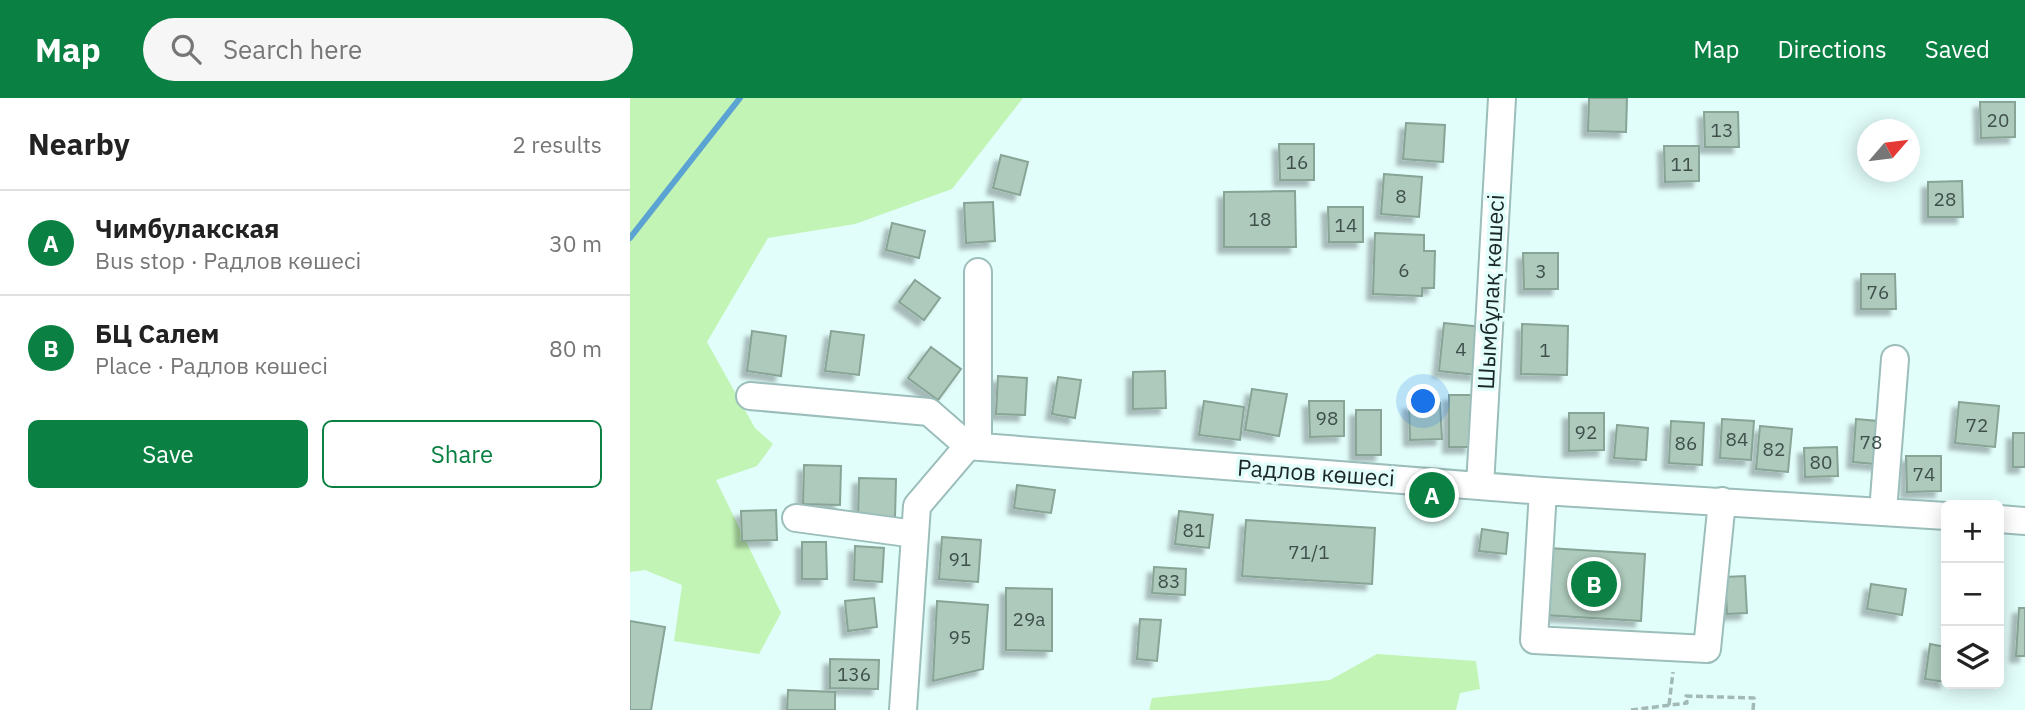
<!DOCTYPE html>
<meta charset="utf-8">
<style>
body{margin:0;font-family:"IBM Plex Sans",sans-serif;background:#f6f6f6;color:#222}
.controls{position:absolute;right:21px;bottom:21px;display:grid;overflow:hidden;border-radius:10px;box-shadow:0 4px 18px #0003}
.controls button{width:63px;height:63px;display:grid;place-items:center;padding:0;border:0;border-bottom:2px solid #e0e0e0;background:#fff;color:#222;font:35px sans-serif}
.compass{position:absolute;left:1227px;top:21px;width:63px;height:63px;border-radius:50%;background:#fff;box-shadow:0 4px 18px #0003;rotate:62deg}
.you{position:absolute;left:794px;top:304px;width:24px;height:24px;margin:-18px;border:5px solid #fff;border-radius:50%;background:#1a73e8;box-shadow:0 0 0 10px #1a73e833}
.badge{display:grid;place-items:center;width:46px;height:46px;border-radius:50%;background:#0b8043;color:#fff;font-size:23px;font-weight:700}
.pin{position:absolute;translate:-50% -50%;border:4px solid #fff;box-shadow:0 2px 7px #0006}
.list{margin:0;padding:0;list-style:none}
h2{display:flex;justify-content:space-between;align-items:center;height:91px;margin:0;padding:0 28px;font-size:30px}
h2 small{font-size:23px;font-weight:400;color:#767676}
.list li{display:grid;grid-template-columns:46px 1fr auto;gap:21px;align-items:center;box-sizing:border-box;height:105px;padding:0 28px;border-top:2px solid #e0e0e0}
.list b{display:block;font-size:26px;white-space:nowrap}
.list p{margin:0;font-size:23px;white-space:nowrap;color:#767676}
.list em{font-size:23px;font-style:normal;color:#767676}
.actions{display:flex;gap:14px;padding:21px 28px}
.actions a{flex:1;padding:16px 0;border:2px solid #0b8043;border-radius:10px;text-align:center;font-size:24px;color:#0b8043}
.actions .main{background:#0b8043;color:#fff}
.icon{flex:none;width:38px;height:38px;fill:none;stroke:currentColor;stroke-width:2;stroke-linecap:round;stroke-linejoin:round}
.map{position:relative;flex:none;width:1395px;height:612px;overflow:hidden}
header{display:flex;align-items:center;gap:42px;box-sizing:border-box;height:98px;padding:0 35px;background:#0b8043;color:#fff}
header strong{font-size:33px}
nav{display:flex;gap:38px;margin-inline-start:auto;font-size:24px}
.search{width:490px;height:63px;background:#f6f6f6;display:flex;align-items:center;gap:18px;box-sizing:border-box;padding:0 24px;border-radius:38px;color:#767676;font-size:26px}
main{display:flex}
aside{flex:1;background:#fff}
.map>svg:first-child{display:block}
.green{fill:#c2f4b5}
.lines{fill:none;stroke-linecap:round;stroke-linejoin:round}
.stream{stroke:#5ba3d2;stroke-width:6}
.building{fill:#adcabc;stroke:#88a496;stroke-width:2;filter:url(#shadow)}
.minor-casing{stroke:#9cbebb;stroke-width:30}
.path{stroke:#a2b9b6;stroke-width:3.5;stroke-dasharray:7 3.5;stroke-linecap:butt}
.minor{stroke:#fff;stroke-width:26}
.labels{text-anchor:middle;stroke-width:7;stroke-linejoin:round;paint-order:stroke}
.number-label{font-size:19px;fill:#3f504c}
.street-label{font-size:23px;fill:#1a2726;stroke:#e2fefb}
</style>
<header>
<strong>Map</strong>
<div class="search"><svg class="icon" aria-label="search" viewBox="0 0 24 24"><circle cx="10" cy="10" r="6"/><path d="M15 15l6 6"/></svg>Search here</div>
<nav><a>Map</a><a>Directions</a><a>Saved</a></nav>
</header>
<main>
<aside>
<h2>Nearby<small>2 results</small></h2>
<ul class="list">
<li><span class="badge">A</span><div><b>Чимбулакская</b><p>Bus stop · Радлов көшесі</p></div><em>30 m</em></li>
<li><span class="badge">B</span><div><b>БЦ Салем</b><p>Place · Радлов көшесі</p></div><em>80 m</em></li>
</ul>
<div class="actions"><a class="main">Save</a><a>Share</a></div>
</aside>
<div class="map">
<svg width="1395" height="612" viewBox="0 0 1395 612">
<defs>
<filter id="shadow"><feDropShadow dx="-6" dy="6" stdDeviation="2" flood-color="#0004"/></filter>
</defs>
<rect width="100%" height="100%" fill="#e2fefb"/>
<path class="green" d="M0,0H393L322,91L225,126L138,140L77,244L125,330L143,346L127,368L86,382L151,515L129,556L44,543L52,487L15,472L0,474Z
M747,556L846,563L850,591L830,595L826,612H519L522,600L700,582Z"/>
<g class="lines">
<path class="stream" d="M0,140L110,0"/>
</g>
<path class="building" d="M959,0H997L996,34L958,33Z
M1350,4H1385V39L1351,40Z
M1074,14H1108L1109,49H1075Z
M776,25L815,27L813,64L773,61Z
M649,46H684V82H650Z
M1034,48H1069V83L1035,84Z
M371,57L398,64L390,97L363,90Z
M754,76L792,79L789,119L751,116Z
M1332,83L1333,119H1298V84Z
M665,93L666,149H594V94Z
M363,104L365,143L336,145L334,105Z
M698,109H733V144H699Z
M262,125L295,133L289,160L256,152Z
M745,135L794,137V153H805L804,190H792V198L743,196Z
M893,155H928V191H894Z
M1231,176H1265L1266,211H1231Z
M285,182L310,200L294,222L269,204Z
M814,225L852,229L847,277L809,273Z
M892,226L938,228L937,277L891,276Z
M122,233L156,238L151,278L117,273Z
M201,233L234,237L229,277L195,273Z
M301,249L331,271L308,302L278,280Z
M535,273L536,310L503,311V274Z
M368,278L397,280L395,317L366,316Z
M428,279L451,282L445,320L422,316Z
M622,291L657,296L649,338L615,332Z
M819,297H841V349H819Z
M574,303L614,309L610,342L569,337Z
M679,303H714V338L680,339Z
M1329,304L1369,308L1365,349L1325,345Z
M810,305L812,341L780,342L779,306Z
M726,312H751V357H726Z
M939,315H974V352L939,353Z
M1092,321L1124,323L1121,362L1090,360Z
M1226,321L1259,324L1256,367L1223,364Z
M1041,323L1074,325L1072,367L1039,365Z
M987,327L1018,330L1016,362L984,360Z
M1130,328L1162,331L1158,374L1126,371Z
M1383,335H1395V369H1383Z
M1207,349L1208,378L1175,379L1174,350Z
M1276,358H1311V393L1277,394Z
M174,367L211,368L210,407L173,406Z
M229,380L266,381L265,420L228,419Z
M387,387L425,392L421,415L384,410Z
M146,412L147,442L112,443L111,413Z
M549,413L583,417L579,450L545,446Z
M616,422L745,430L742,486L612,478Z
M852,431L878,435L876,456L849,453Z
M312,439L351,442L348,484L309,481Z
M172,444H196L197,481H172Z
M225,448L254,450L252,484L224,482Z
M918,450L1015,456L1011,523L914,517Z
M524,469L556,471L555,497L522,495Z
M1115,478L1117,515L1097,516L1095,479Z
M1241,486L1276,491L1272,517L1237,511Z
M376,490L422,491V553L376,552Z
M244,500L247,529L218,533L215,503Z
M307,503L358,507L353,571L303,583Z
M1389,510H1395V558H1386Z
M510,521L531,522L527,563L507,561Z
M0,523L35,529L21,612H0Z
M1300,546L1316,549V584L1295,581Z
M200,561L249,562L248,591L200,590Z
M158,592L205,594V612H157Z"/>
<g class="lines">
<defs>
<path id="minor" d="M348,174V349
M120,298L299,314L338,348
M338,348L913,393L1316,418
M850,388L872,0
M913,393L904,542L1077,551L1092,403
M1253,413L1265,261
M166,420L285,436
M1369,421L1395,423
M273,612L287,408L338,348"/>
</defs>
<use href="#minor" class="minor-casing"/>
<path class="path" d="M1039,607L1043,574
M1001,612L1057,605L1056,598L1124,600L1123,612"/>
<use href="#minor" class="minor"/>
</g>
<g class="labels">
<g class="number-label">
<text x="1368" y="29">20</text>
<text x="1092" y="39">13</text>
<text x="667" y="71">16</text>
<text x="1052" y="73">11</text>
<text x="771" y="105">8</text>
<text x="1315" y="108">28</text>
<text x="630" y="128">18</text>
<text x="716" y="134">14</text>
<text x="774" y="179">6</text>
<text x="911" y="180">3</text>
<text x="1248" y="201">76</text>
<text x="831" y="258">4</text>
<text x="915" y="259">1</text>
<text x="697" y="327">98</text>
<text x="1347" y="334">72</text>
<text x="956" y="341">92</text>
<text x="1107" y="348">84</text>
<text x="1241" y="351">78</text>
<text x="1056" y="352">86</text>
<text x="1144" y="358">82</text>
<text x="1191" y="371">80</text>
<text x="1294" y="383">74</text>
<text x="564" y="439">81</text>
<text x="679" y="461">71/1</text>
<text x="330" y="468">91</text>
<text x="539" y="490">83</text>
<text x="399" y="528">29а</text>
<text x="330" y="546">95</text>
<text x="224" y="583">136</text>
</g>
<g class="street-label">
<text transform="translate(861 194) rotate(-87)" y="8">Шымбұлақ көшесі</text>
<text transform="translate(686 375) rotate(4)" y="8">Радлов көшесі</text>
</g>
</g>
</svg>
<div class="controls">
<button>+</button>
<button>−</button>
<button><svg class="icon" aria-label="layers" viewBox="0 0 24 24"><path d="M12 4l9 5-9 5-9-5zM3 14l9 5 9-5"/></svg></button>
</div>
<svg class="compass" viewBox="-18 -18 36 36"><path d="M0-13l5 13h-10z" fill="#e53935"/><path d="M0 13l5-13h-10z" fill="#767676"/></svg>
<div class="you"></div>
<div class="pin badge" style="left:802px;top:397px">A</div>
<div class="pin badge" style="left:964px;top:486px">B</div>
</div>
</main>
